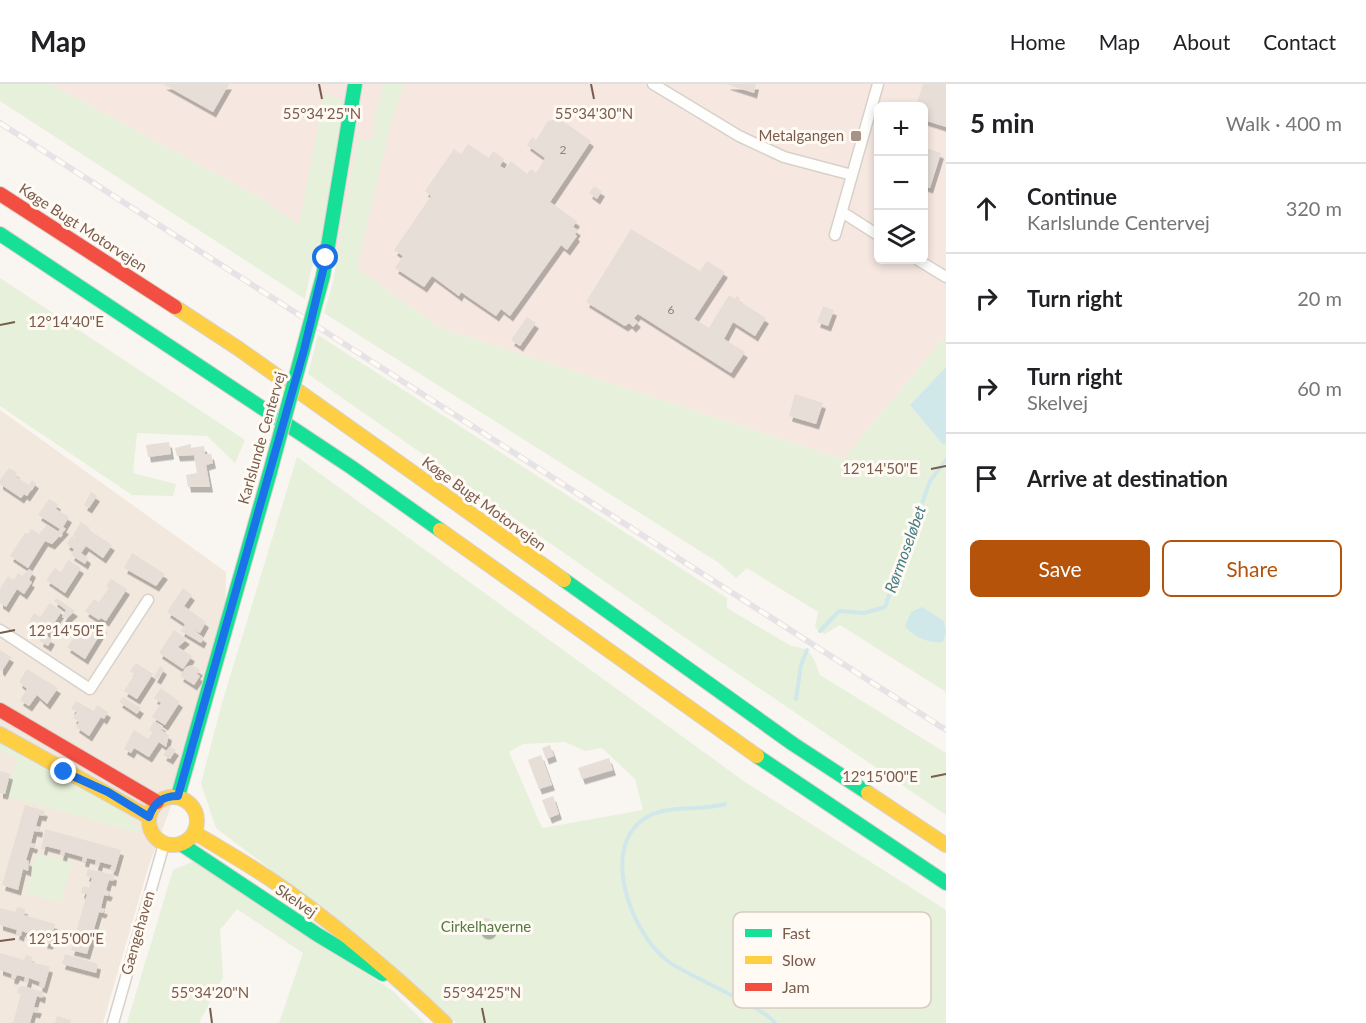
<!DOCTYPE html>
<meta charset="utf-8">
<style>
body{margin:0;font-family:Lato,sans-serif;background:#f2f2f2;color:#202124}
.controls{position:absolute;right:18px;top:18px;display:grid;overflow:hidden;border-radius:9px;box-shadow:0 3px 9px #0003}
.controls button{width:54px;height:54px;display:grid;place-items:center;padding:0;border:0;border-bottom:2px solid #e0e0e0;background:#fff;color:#202124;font:30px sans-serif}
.stop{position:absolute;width:18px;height:18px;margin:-14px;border:4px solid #1a73e8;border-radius:50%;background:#fff}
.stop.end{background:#1a73e8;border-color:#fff;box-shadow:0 2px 6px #0008}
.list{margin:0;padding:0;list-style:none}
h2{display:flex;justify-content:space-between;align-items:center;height:78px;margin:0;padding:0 24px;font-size:26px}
h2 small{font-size:20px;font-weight:400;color:#757577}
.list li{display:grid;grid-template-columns:39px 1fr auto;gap:18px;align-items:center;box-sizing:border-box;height:90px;padding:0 24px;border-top:2px solid #e0e0e0}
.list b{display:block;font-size:22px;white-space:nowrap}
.list p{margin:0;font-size:20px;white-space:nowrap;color:#757577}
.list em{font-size:20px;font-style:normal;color:#757577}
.actions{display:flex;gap:12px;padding:18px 24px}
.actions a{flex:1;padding:14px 0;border:2px solid #b45309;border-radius:9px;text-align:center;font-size:21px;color:#b45309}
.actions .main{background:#b45309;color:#fff}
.icon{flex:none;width:33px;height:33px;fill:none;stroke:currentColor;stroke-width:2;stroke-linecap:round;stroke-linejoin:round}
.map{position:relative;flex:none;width:946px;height:939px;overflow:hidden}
header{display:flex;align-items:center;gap:36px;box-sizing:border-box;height:84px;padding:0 30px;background:#fff;border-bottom:2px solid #e0e0e0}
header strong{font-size:28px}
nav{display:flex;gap:33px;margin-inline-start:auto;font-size:21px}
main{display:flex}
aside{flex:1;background:#fff}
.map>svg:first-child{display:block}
.residential{fill:#f2e8de}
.commercial{fill:#f6e8e1;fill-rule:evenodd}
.green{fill:#e7f0db;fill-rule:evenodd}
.water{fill:#d0e8ea}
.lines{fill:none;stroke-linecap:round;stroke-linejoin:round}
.stream{stroke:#d0e8ea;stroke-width:4}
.building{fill:#e6ded7;filter:url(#shadow)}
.street-casing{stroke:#d7d1cb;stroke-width:13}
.fast-casing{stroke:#d9d2cb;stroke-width:16}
.slow-casing{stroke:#d9d2cb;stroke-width:16}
.jam-casing{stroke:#d9d2cb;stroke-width:16}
.street{stroke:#fefefd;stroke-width:10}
.fast{stroke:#16e098;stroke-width:14}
.slow{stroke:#ffcf43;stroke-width:14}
.jam{stroke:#f24e42;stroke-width:14}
.rail-casing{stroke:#e6e3e7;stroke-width:6}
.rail{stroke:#fffaf3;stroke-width:4;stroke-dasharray:11;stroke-linecap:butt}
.fast-bridge-casing{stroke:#d9d2cb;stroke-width:16;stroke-linecap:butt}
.fast-bridge{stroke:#16e098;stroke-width:14}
.route{stroke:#1a73e8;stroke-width:8}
.ticks{fill:none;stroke:#7a5c4d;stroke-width:2}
.poi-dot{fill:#a69286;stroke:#fffaf3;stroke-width:2}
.labels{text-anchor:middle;stroke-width:6;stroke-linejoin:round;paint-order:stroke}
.number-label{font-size:12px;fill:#977e72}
.poi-label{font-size:15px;fill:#7a5c4d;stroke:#fffaf3;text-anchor:end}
.street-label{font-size:15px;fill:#7a5c4d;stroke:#fffaf3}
.park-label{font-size:15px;fill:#537a41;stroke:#fffaf3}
.water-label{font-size:16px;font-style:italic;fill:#437c86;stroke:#fffaf3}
.key{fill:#fffaf3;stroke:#d7cbc1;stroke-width:1.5}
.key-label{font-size:16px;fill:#7a5c4d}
.ticks-label{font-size:15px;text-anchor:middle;fill:#7a5c4d;stroke:#fffaf3;stroke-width:6;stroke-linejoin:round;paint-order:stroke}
</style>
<header>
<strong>Map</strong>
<nav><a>Home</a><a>Map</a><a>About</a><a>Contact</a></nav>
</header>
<main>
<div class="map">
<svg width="946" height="939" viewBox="0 0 946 939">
<defs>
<filter id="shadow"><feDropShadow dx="3" dy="5.5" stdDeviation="0" flood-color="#0004"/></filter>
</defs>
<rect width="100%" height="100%" fill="#f9f5f0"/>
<path class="residential" d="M0,326L226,488L224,579L148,784L103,939H0Z"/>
<path class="commercial" d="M50,0H946V251L843,375L438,243L259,113ZM878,22H924V176H878Z"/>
<path class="green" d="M0,0H50L259,113L299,141L324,10L346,18L323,159L311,186L305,215L0,17Z
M384,0H405L391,39L357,184L438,243L843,375L946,251V283L910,321L943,361L946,359V608L840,541L825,550L815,544L818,528L747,484L736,494L719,479L324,229L333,198L357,57L373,54L375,31Z
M0,194L245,356L235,379L207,352L137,349L133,389L176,400L173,412L132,411L0,322Z
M318,251L727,514V524L791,562C811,564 814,573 820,591L946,669V731L700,564L308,290Z
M297,373L745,698L946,826V939H456L378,867L216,744L201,699L222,619ZM565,658L585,667L602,664L635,695L643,726L542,744L509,668L523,660Z
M0,655L121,724L142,750L6,712L17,673L0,668Z
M37,769L72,779L61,819L25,809Z
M194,777L393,907L425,939H279L303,869L237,825L220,846L223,893L199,939H127L173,786Z"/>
<path class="water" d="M946,283V359L943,361L910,321Z
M922,523L944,537L946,548L943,558C930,560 913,553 905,542L911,528Z"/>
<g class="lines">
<path class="stream" d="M820,547L839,527L864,529L885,523L930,397L946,376
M796,615L801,581L807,566
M725,720C702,727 676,721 653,730C595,755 630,850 669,878C690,893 764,923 775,939"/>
</g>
<path class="building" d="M163,0H229L213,28Z
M726,0H756L754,9Z
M923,0H946V43L924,36V22H916Z
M560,35L591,57L550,118L577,137L573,143L578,146L575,150L577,152L567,166L561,161L510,232L501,225L496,232L461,208L459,212L432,192L424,203L395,184L403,172L394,166L431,112L425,107L454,65L461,70L468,60L489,74L493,67L504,75L500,82L505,85L511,77L527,90L531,85L536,89L545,74L527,61L532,53L536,56L548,37Z
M924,63L941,69L930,104L924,102Z
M594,102L602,107L597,115L589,109Z
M631,145L700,187L707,177L725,188L694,235L709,244L729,211L735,215L737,212L740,214L739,217L766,234L755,252L733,238L724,255L745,268L731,289L638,230L634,234L638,238L633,243L629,239L625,242L586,218Z
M823,222L834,226L828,242L817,238Z
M527,233L536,239L520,262L511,256Z
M795,310L823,319L816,340L789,332Z
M169,358L171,370L148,373L146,361Z
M191,360V364L204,362L205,370H211L213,379L206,381L210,403H188L186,391L197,389L194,371L177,372L175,364Z
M9,384L17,389L15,392L29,401L32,396L36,399L27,412L24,410L21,414L0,400V396Z
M91,408L97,412L89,424L84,421Z
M49,415L58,420L56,425L69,433L63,443L66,445L52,460L45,457L28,484L10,472L25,449L28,450L31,445L39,450L47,441L58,448L60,445L38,431Z
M81,438L90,444L89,446L112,461L103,474L86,462L81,469L88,474L85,480L71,471L74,465L66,460L72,452L79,457L73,451Z
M132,469L165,490L156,502L124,484Z
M68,476L81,484L65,509L46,496L55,484L61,488Z
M29,485L33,488L29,496L32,498L24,510L17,505L6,523L0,519V505L8,492L14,496L18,489L22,492Z
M111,495L127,505L106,537L101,534L99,536L85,527L94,515L99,518L109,504L106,502Z
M183,504L192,511L184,522L206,538L200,549L195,547L204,554L201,559L181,547L185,540L167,528Z
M56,514L75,527L66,535L62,533L66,526L54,517Z
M50,519L62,527L47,550L29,538L34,529L40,533Z
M93,537L104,544L85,575L67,563L78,548L83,551Z
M174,546L187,555L178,563L192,572L183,585L159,569Z
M43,550L52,555L48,562L40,557Z
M0,566L11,573L2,587L0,585Z
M136,579L153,590L137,615L124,607L135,590L130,587Z
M192,581L200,586L197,590L200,592L194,601L180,592L186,583Z
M160,582L164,585L158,595L154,593Z
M27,585L58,604L47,620L37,611L29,622L20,616L27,605L19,598Z
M161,604L180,618L165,641L152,633L161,619L154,614Z
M123,613L141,624L137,630L119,618Z
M76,617L94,627L97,621L108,628L104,635L101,633L89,652L76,643L79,638L73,634L77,628L71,625Z
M154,637L163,642L161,646L169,651L166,663L159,658L149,673L134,664L131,669L124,665L134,646L148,655L153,648L149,646Z
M550,661L554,672L546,675L542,664Z
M170,662L176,666L170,675L163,671Z
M541,671L552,701L539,705L528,676Z
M609,674L613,686L582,695L578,684Z
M0,687L10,690L5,710L0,709Z
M553,712L559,730L549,734L542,716Z
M25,721L45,727L43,732L39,731L36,742L40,743L39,748L34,747L31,759L35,760L34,764L30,763L26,776L29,777L28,787L23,785L18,806L2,801Z
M45,745L121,766L115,787L110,785L112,781L100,778L99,782L95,781L96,776L87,774L86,778L82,777L83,773L65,768L64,772L60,771L61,766L45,762L44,766L41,765Z
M88,785L114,791L113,797L109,796L106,806L110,808L108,812L104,811L101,824L105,825L103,829L99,828L94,845L99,846L97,851L93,850L87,870L71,866L87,810L81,809L83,802L89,804L92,794L86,792Z
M17,823L25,825L24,831L55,840L50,860L44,859L46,854L35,851L33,855L29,854L30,850L22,847L21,852L16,850L17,846L0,841V824L16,828Z
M478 842a8 8 0 1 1 16 0a8 8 0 1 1-16 0Z
M0,869L24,876L26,871L32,873L31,878L50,883L44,904L39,902L40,898L29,894L28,899L24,898L25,893L17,891L15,895L11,894L12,890L0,886Z
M65,870L98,880L96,889L62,880Z
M23,902L43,908L42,914L37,912L34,923L39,924L37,929L33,928L30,939H13L21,910L17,909L19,903Z
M57,932L71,936L70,939H55Z"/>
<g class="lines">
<defs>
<path id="street" d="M653,0L739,52L784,73L852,91
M842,128L878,151
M835,151L878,0
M918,176L946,193
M0,546L90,605L148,516
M113,939L164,760"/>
<path id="fast" d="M0,150L351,383L440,446
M323,192L355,0
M564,496L793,660L868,709
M757,672L946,799
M178,712L270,388
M181,760L318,851L383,890"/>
<path id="slow" d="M175,223L239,265L564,496
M440,446L757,672
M0,650L149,733
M868,709L946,761
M149 737a24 24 0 1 1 48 0a24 24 0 1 1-48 0Z
M195,749C220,764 246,779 270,795C333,838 390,887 445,939"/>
<path id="jam" d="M0,110L175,223
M0,626L157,718"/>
</defs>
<use href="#street" class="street-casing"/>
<use href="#fast" class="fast-casing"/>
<use href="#slow" class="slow-casing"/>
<use href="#jam" class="jam-casing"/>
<use href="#street" class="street"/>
<use href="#fast" class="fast"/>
<use href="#slow" class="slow"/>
<use href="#jam" class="jam"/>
<defs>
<path id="rail" d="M0,39L946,646"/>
</defs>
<use href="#rail" class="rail-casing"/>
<use href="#rail" class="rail"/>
<defs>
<path id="fast-bridge" d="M270,388L323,192"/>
</defs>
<use href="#fast-bridge" class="fast-bridge-casing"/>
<use href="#fast-bridge" class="fast-bridge"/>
</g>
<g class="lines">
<path class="route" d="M64,688L108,708L149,733C154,718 163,712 178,712L304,266L326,174"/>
</g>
<path class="ticks" d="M319,0L322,15M591,0L594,15M0,241L15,238M931,385L946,382M0,549L15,546M931,693L946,690M0,857L15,855M210,924L212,939M482,924L485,939"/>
<rect class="poi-dot" x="850" y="46" width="12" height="12" rx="3"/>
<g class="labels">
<g class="number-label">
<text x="563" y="70">2</text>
<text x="671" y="230">6</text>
</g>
<g class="poi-label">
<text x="844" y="57">Metalgangen</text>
</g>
<g class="street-label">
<text transform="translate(83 144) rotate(33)" y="5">Køge Bugt Motorvejen</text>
<text transform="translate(262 354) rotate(-74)" y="5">Karlslunde Centervej</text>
<text transform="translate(484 420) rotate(36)" y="5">Køge Bugt Motorvejen</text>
<text transform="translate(296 817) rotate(34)" y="5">Skelvej</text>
<text transform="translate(138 849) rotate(-74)" y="5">Gængehaven</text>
</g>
<g class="park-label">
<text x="486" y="848">Cirkelhaverne</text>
</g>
<g class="water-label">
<text transform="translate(905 465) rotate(-70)" y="6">Rørmoseløbet</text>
</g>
</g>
<rect x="733" y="828" width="198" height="96" rx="9" class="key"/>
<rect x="745" y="845" width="27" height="8" fill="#16e098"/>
<rect x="745" y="872" width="27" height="8" fill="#ffcf43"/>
<rect x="745" y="899" width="27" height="8" fill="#f24e42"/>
<g class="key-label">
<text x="782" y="855">Fast</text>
<text x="782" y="882">Slow</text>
<text x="782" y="909">Jam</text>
</g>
<g class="ticks-label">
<text x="322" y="35">55°34'25"N</text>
<text x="594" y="35">55°34'30"N</text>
<text x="66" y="243">12°14'40"E</text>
<text x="880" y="390">12°14'50"E</text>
<text x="66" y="552">12°14'50"E</text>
<text x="880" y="698">12°15'00"E</text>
<text x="66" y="860">12°15'00"E</text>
<text x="210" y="914">55°34'20"N</text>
<text x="482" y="914">55°34'25"N</text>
</g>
</svg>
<div class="controls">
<button>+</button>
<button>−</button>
<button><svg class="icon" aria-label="layers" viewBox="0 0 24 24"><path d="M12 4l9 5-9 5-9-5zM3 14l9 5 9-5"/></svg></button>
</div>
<div class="stop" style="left:326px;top:174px"></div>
<div class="stop end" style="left:64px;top:688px"></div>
</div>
<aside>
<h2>5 min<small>Walk · 400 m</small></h2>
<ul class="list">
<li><svg class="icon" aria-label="ahead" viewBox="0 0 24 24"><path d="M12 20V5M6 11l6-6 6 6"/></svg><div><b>Continue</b><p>Karlslunde Centervej</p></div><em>320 m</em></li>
<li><svg class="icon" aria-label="right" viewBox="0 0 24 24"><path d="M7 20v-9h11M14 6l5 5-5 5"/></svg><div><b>Turn right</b></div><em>20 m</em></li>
<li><svg class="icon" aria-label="right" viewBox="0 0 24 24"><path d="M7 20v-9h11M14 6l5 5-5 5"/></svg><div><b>Turn right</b><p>Skelvej</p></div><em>60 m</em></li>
<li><svg class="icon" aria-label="arrive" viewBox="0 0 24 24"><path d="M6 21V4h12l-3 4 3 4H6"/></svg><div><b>Arrive at destination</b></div></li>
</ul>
<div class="actions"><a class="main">Save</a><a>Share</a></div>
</aside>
</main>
